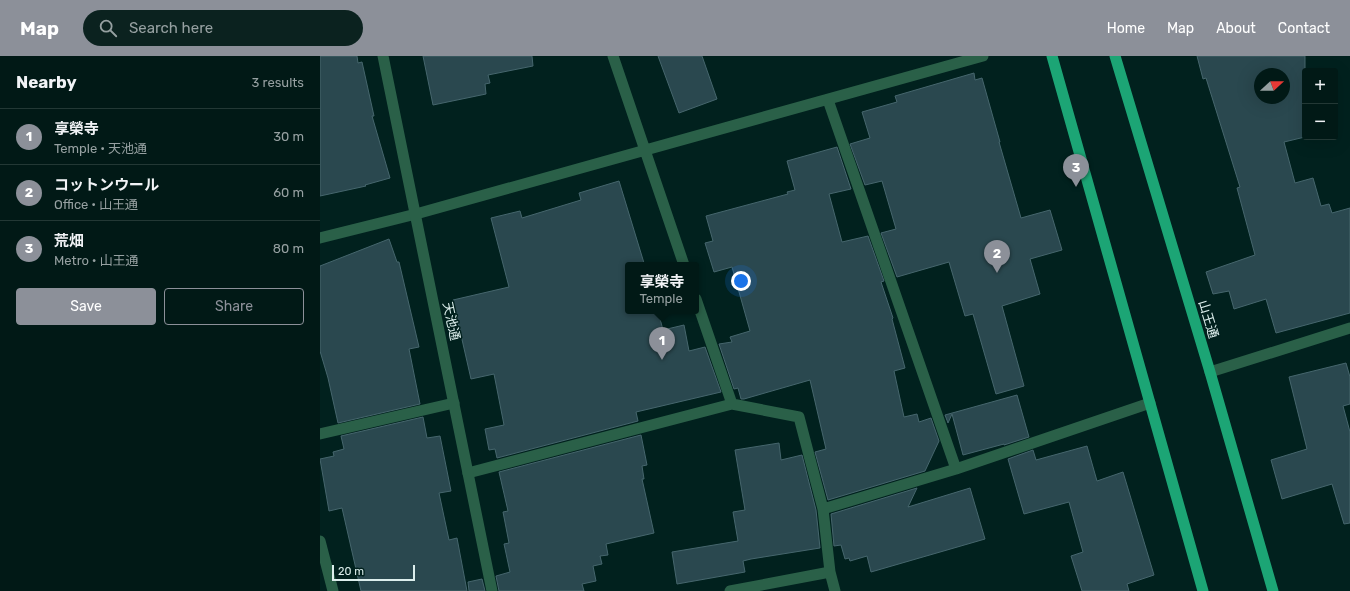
<!DOCTYPE html>
<meta charset="utf-8">
<style>
body{margin:0;font-family:Rubik,"Noto Sans JP",sans-serif;background:#0b221f;color:#f1f3f6}
.controls{position:absolute;right:12px;top:12px;display:grid;overflow:hidden;border-radius:4px;box-shadow:0 4px 16px #0002}
.controls button{width:36px;height:36px;display:grid;place-items:center;padding:0;border:0;border-bottom:1px solid #233835;background:#011916;color:#f1f3f6;font:20px sans-serif}
.compass{position:absolute;left:934px;top:12px;width:36px;height:36px;border-radius:50%;background:#011916;box-shadow:0 4px 16px #0002;rotate:69deg}
.scale{position:absolute;left:12px;bottom:10px;width:83px;box-sizing:border-box;padding-left:4px;border:2px solid #dceeec;border-top:0;font-size:11px;line-height:14px;white-space:nowrap;color:#dceeec;-webkit-text-stroke:3px #01211e;paint-order:stroke}
.you{position:absolute;left:421px;top:225px;width:14px;height:14px;margin:-10px;border:3px solid #fff;border-radius:50%;background:#1a73e8;box-shadow:0 0 0 6px #1a73e833}
.badge{display:grid;place-items:center;width:26px;height:26px;border-radius:50%;background:#8c9099;color:#fff;font-size:13px;font-weight:700}
.pin{position:absolute;translate:-50% -33px;filter:drop-shadow(0 1px 2px #0008)}
.pin::after{content:'';position:absolute;top:21px;width:14px;height:12px;background:inherit;clip-path:polygon(0 0,100% 0,50% 100%)}
.popup{position:absolute;left:305px;top:206px;width:74px;height:52px;box-sizing:border-box;display:grid;place-content:center;border-radius:4px;background:#011916;filter:drop-shadow(0 1px 3px #0005);font-size:13px;white-space:nowrap;color:#96a0a1}
.popup b{font-size:15px;color:#f1f3f6}
.popup::after{content:'';position:absolute;left:50%;top:100%;margin-left:-8px;border:8px solid transparent;border-top-color:#011916}
.list{margin:0;padding:0;list-style:none}
h2{display:flex;justify-content:space-between;align-items:center;height:52px;margin:0;padding:0 16px;font-size:17px}
h2 small{font-size:13px;font-weight:400;color:#96a0a1}
.list li{display:grid;grid-template-columns:26px 1fr auto;gap:12px;align-items:center;box-sizing:border-box;height:56px;padding:0 16px;border-top:1px solid #233835}
.list b{display:block;font-size:15px;white-space:nowrap}
.list p{margin:0;font-size:13px;white-space:nowrap;color:#96a0a1}
.list em{font-size:13px;font-style:normal;color:#96a0a1}
.actions{display:flex;gap:8px;padding:12px 16px}
.actions a{flex:1;padding:9px 0;border:1px solid #8c9099;border-radius:4px;text-align:center;font-size:14px;color:#8c9099}
.actions .main{background:#8c9099;color:#fff}
.icon{flex:none;width:22px;height:22px;fill:none;stroke:currentColor;stroke-width:2;stroke-linecap:round;stroke-linejoin:round}
.map{position:relative;flex:none;width:1030px;height:535px;overflow:hidden}
header{display:flex;align-items:center;gap:24px;box-sizing:border-box;height:56px;padding:0 20px;background:#8c9099;color:#fff}
header strong{font-size:19px}
nav{display:flex;gap:22px;margin-inline-start:auto;font-size:14px}
.search{width:280px;height:36px;background:#0b221f;display:flex;align-items:center;gap:10px;box-sizing:border-box;padding:0 14px;border-radius:22px;color:#96a0a1;font-size:15px}
main{display:flex}
aside{flex:1;background:#011916}
.map>svg:first-child{display:block}
.building{fill:#2a484f;stroke:#46666d;fill-rule:evenodd}
.lines{fill:none;stroke-linecap:round;stroke-linejoin:round}
.service{stroke:#2a6048;stroke-width:11}
.minor{stroke:#2a6048;stroke-width:11}
.tertiary{stroke:#2a6048;stroke-width:11}
.primary{stroke:#1ca575;stroke-width:11}
.labels{text-anchor:middle;stroke-width:3;stroke-linejoin:round;paint-order:stroke}
.street-label{font-size:13px;fill:#dceeec;stroke:#01211e}
</style>
<header>
<strong>Map</strong>
<div class="search"><svg class="icon" aria-label="search" viewBox="0 0 24 24"><circle cx="10" cy="10" r="6"/><path d="M15 15l6 6"/></svg>Search here</div>
<nav><a>Home</a><a>Map</a><a>About</a><a>Contact</a></nav>
</header>
<main>
<aside>
<h2>Nearby<small>3 results</small></h2>
<ul class="list">
<li><span class="badge">1</span><div><b>享榮寺</b><p>Temple · 天池通</p></div><em>30 m</em></li>
<li><span class="badge">2</span><div><b>コットンウール</b><p>Office · 山王通</p></div><em>60 m</em></li>
<li><span class="badge">3</span><div><b>荒畑</b><p>Metro · 山王通</p></div><em>80 m</em></li>
</ul>
<div class="actions"><a class="main">Save</a><a>Share</a></div>
</aside>
<div class="map">
<svg width="1030" height="535" viewBox="0 0 1030 535">
<rect width="100%" height="100%" fill="#01211e"/>
<path class="building" d="M0,0H37L38,7L42,6L54,60H52L70,122L45,129L46,130L0,140Z
M103,0H212L213,10L168,19L170,27L165,28L166,38L113,49Z
M338,0H382L397,43L359,57Z
M877,0H985V81L964,86L975,127L993,122L1001,150L1009,148L1012,157L1030,152V257L956,277L946,243L914,253L909,235L893,238L886,216L935,199L917,132L920,131L886,22L883,23ZM940,18H964V42H940Z
M654,17L655,24L662,22L680,86H679L701,162L730,154L742,194L710,203L720,238L682,250L704,330L676,338L653,258L645,260L629,206L577,221L561,177L576,173L562,125L545,129L530,88L550,82L542,56L577,46L575,40Z
M517,91L531,133L509,138L522,186L548,180L564,225L561,226L573,262L572,263L585,312L574,315L584,361L597,358L599,366L611,362L619,385L605,415L508,444L495,396L506,393L490,324L424,343H421L418,332L414,333L399,288L412,286L410,281L430,275L412,211L394,216L385,187L393,185L386,160L468,138L467,136L475,134L467,105Z
M299,125L324,207L319,209H308V255H338L343,274L364,269L369,295L385,291L401,336L316,356L318,365L177,402L175,393L169,394L165,373L184,369L174,318L151,323L133,244L189,231L171,162L200,155L202,162L261,144L259,137Z
M69,183L77,206H79L99,291L89,293L100,348L18,367L8,322L0,295V210Z
M1026,307L1030,321V348L1023,350L1030,376V467L1024,468L1012,428L962,443L951,404L987,393L969,321Z
M697,339L709,381L684,389V388L643,399L632,358L628,367L625,359Z
M103,361L107,382L120,380L131,435L119,437L129,484L137,482L147,535H41L22,452L9,455L0,403L14,400L13,396L24,393L21,380Z
M321,379L327,409L322,410L324,423H322L334,477L286,488L288,499L280,500L282,508L273,510L276,525L262,528L264,535H179L176,520L190,516L184,488L189,487L183,456L188,455L179,416Z
M459,387L461,404L482,399L496,454L500,492L431,503L423,505L425,516L357,528L352,496L418,485L413,456L425,454L415,394Z
M767,390L777,425L803,416L834,519L807,528L809,535H762L751,500L763,496L749,446L704,458L688,403L713,394L716,404Z
M597,432L588,451L650,432L665,483L551,516L547,500L530,505L529,502L525,503L521,489L514,490L511,458Z
M162,523L165,535H149L148,526Z"/>
<g class="lines">
<path class="service" d="M890,316L1030,272"/>
<path class="minor" d="M293,0L364,209
M508,44L636,413
M0,182L96,158L663,0
M376,243L412,348
M0,378L134,347
M148,417L412,348L479,361L503,453L510,516L515,535
M503,453L636,413L830,347
M0,485L13,535
M410,535L510,516"/>
<path class="tertiary" d="M63,0L172,535"/>
<path class="primary" d="M732,0L883,535
M795,0L890,316L953,535"/>
</g>
<g class="labels">
<g class="street-label">
<text transform="translate(889 263) rotate(73)" y="5">山王通</text>
<text transform="translate(132 265) rotate(78)" y="5">天池通</text>
</g>
</g>
</svg>
<div class="controls">
<button>+</button>
<button>−</button>
</div>
<svg class="compass" viewBox="-18 -18 36 36"><path d="M0-13l5 13h-10z" fill="#e53935"/><path d="M0 13l5-13h-10z" fill="#96a0a1"/></svg>
<div class="scale">20 m</div>
<div class="you"></div>
<div class="pin badge" style="left:342px;top:304px">1</div>
<div class="popup"><b>享榮寺</b>Temple</div>
<div class="pin badge" style="left:677px;top:217px">2</div>
<div class="pin badge" style="left:756px;top:131px">3</div>
</div>
</main>
